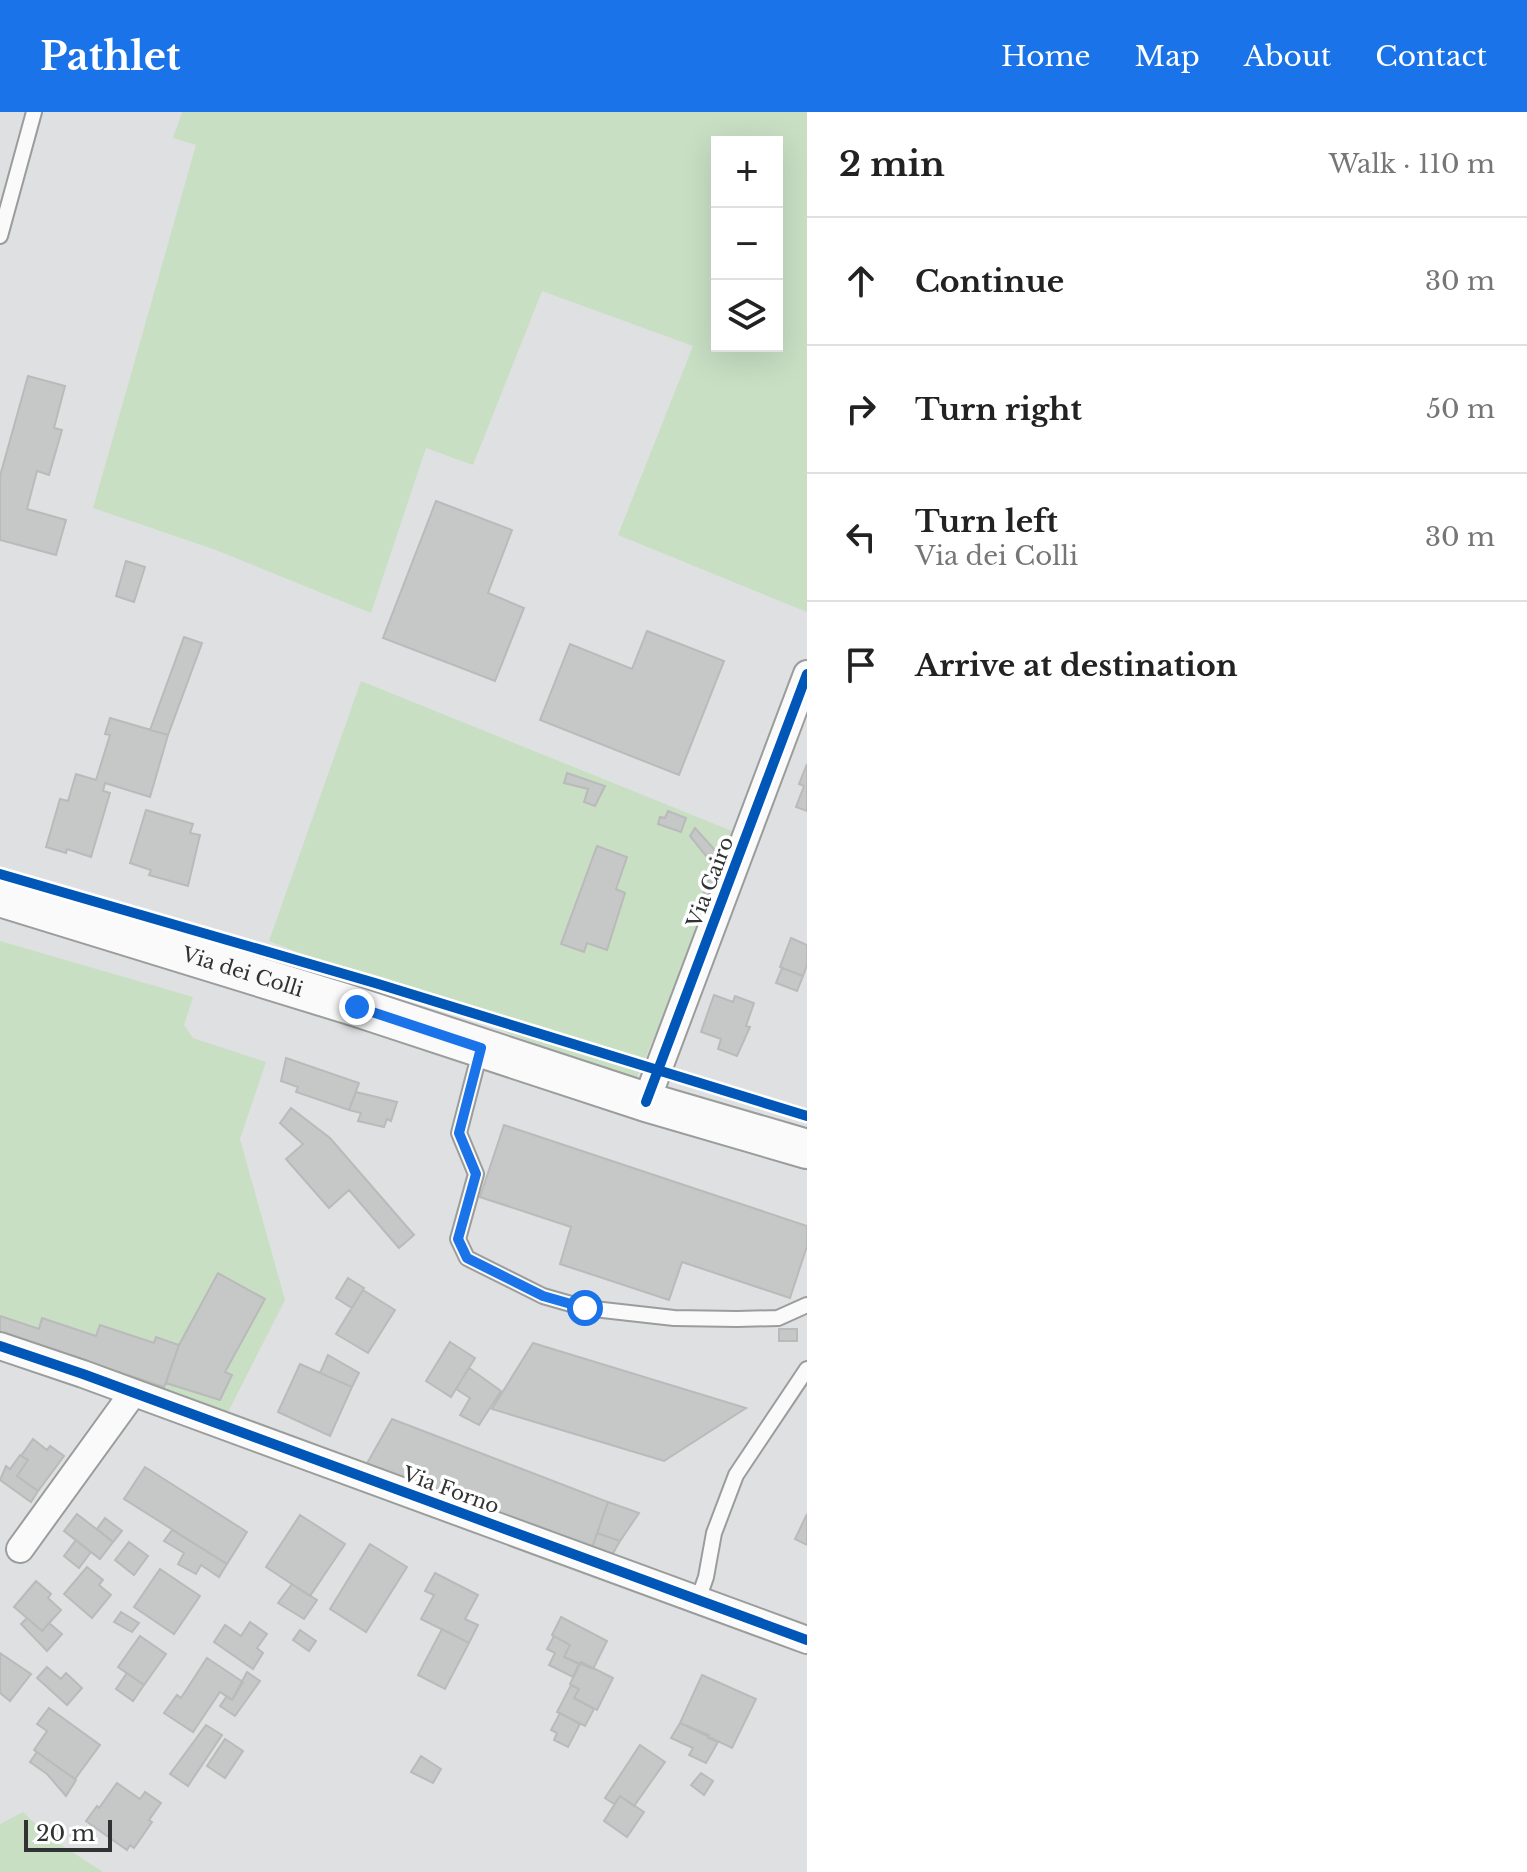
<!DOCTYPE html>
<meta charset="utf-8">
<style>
body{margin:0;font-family:"Libre Baskerville",serif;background:#f2f2f2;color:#222}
.controls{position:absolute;right:24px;top:24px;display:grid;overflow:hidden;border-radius:0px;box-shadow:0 8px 32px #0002}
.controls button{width:72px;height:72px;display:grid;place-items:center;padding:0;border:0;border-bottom:2px solid #e0e0e0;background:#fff;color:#222;font:40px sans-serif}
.scale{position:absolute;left:24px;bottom:20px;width:88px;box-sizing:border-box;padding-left:8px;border:4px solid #313233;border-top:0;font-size:22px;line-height:28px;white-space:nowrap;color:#313233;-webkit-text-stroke:6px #fff;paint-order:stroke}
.stop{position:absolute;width:24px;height:24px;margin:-18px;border:6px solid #1a73e8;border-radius:50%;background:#fff}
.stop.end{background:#1a73e8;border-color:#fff;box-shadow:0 2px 8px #0008}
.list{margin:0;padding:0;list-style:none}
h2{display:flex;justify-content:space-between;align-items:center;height:104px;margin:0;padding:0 32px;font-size:34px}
h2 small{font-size:26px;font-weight:400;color:#767676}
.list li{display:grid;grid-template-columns:52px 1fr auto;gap:24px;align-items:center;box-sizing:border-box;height:128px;padding:0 32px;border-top:2px solid #e0e0e0}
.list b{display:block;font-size:30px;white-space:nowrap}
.list p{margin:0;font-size:26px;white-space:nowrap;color:#767676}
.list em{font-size:26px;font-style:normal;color:#767676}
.icon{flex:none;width:44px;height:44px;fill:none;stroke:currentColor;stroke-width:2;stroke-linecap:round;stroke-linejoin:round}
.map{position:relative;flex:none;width:807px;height:1760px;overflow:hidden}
header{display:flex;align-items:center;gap:48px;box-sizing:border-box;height:112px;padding:0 40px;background:#1a73e8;color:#fff}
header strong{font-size:38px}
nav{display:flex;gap:44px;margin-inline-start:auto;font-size:28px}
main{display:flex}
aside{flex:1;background:#fff}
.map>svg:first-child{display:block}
.green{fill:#c8dfc4;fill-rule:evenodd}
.building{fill:#c6c7c7;stroke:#bababb;stroke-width:2}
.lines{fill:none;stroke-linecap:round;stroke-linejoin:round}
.lane-casing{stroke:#9b9c9c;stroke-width:18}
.street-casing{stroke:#9b9c9c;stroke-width:30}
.secondary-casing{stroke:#9b9c9c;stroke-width:42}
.lane{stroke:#fafafa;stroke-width:14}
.street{stroke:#fafafa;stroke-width:26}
.secondary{stroke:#fafafa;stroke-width:38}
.cycleway-casing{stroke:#fff;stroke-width:15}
.cycleway{stroke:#0057b8;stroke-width:10}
.route{stroke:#1a73e8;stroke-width:10}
.labels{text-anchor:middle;stroke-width:7;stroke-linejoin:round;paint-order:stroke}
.street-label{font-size:20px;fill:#313233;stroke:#fff}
</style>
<header>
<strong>Pathlet</strong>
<nav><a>Home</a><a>Map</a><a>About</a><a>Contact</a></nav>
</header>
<main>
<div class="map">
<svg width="807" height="1760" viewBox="0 0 807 1760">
<rect width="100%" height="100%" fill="#dfe0e1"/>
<path class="green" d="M182,0H807V500L618,423L693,234L542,179L473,353L426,336L371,501L216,438L93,396L196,33L173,26ZM717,30H777V234H717Z
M361,569L732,719L733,741L635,970L269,829Z
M0,829L193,885L184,913L193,926L266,950L240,1027L285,1188L225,1306L0,1225Z
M23,1700L49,1725L103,1760H0V1712Z"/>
<path class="building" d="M28,264L65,274L54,316L62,318L49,363L37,359L27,397L66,408L56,443L0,428V364Z
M436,389L512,418L488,481L524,496L495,569L383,526Z
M126,449L145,455L134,490L116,484Z
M647,519L724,549L679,663L540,608L570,532L632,557Z
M184,525L202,531L168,623L150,618Z
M110,606L168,623L150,685L105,671L103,679L110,681L91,745L67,737L66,741L46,735L60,687L68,689L76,662L96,668L110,623L105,622Z
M807,652V699L796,695L804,674L799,672Z
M567,661L605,674L595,694L584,690L588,677L564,671Z
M146,698L193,712L190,721L200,723L188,774L149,763L151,758L130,751Z
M668,699L686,706L681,720L658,712L660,705L665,706Z
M695,716L723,747L709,799L698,795L713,758L711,750L690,724Z
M597,734L627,745L616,777L625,781L607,838L587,831L584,840L561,832Z
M791,826L807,833V853L803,864L780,855Z
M782,856L803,864L797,879L776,871Z
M714,883L733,890L735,884L754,891L746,914L750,915L737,944L718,937L721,927L701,920Z
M286,946L359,971L349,998L296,980L298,975L281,969Z
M356,980L397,990L391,1009L387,1007L384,1015L358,1009L361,1001L349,998Z
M291,996L330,1026L414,1123L399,1136L349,1078L329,1096L286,1047L303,1032L280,1011Z
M504,1013L807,1114V1134L790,1186L682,1150L669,1188L560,1152L571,1115L480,1085Z
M218,1161L265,1187L225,1260L232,1263L220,1288L166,1271L179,1233Z
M348,1166L364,1176L352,1196L336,1186Z
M363,1178L395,1198L368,1241L336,1222Z
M0,1204L39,1217L42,1206L96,1224L100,1213L154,1231L156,1225L179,1233L164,1275L0,1221Z
M779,1217H797V1229H779Z
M450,1230L475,1246L451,1285L426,1269Z
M533,1231L746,1296L664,1349L492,1297Z
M328,1243L359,1261L352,1275L320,1261Z
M300,1252L352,1275L330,1324L278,1300Z
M469,1256L501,1279L479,1313L460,1303L470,1286L456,1277Z
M392,1307L608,1390L592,1436L365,1355Z
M33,1327L47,1338L50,1334L64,1344L38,1379L17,1364L28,1348L21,1344Z
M20,1343L28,1348L17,1364L38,1379L31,1390L0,1368L6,1354L10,1357Z
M145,1355L247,1420L227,1452L124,1387Z
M608,1390L639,1401L620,1429L597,1421Z
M77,1402L113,1430L100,1447L64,1419Z
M807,1402V1433L795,1427Z
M300,1403L345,1432L310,1484L266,1455Z
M105,1406L122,1419L113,1430L97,1417Z
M172,1418L227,1452L219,1465L201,1453L196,1462L178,1452L184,1441L164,1429Z
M597,1421L620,1429L612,1443L592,1436Z
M76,1428L91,1440L79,1456L64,1444Z
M129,1430L148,1444L134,1463L115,1448Z
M370,1432L407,1455L366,1520L330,1497Z
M87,1455L103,1468L99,1473L111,1483L92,1506L64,1482Z
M160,1457L200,1484L174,1522L134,1495Z
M435,1461L478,1483L465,1507L478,1513L469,1531L421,1507L434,1483L425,1479Z
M36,1469L51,1482L48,1486L61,1498L42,1519L14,1495Z
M292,1472L317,1488L304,1507L278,1491Z
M121,1500L139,1511L132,1520L114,1510Z
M561,1505L607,1529L593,1557L564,1545L570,1533L552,1523Z
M27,1506L42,1519L49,1511L62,1522L47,1539L21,1512Z
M250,1510L267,1522L257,1536L263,1541L253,1557L214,1530L225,1513L241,1524Z
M442,1517L469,1531L445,1577L418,1563Z
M300,1518L316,1529L309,1539L293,1528Z
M140,1524L166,1542L144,1573L118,1555Z
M554,1524L570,1533L564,1545L579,1552L573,1565L549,1553L555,1541L547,1537Z
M0,1541L31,1562L10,1589L0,1581Z
M207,1546L243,1570L232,1588L220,1580L193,1620L164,1601L177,1583L181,1586Z
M581,1550L613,1566L597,1598L574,1586L579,1577L570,1572Z
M47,1555L61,1567L66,1561L82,1576L67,1593L37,1566Z
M247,1560L260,1569L235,1604L220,1594L227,1584L232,1588Z
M127,1561L144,1573L133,1589L116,1577Z
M702,1563L756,1587L732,1636L680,1611Z
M571,1573L579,1577L574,1586L594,1597L585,1614L557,1600Z
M49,1596L100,1633L75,1667L34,1638L47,1619L37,1612Z
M560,1601L580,1612L568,1635L554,1628L557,1621L551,1618Z
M680,1611L709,1623L708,1626L718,1630L706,1651L689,1643L693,1636L671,1626Z
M206,1613L222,1623L188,1674L170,1662Z
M225,1627L243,1639L225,1666L207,1654Z
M640,1633L665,1650L634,1694L620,1684L614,1692L605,1686Z
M37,1640L76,1668L66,1684L47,1662L30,1650Z
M421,1644L441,1657L433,1671L411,1660Z
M701,1661L713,1669L704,1683L691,1673Z
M117,1671L140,1687L145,1680L161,1691L149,1708L152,1710L134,1736L130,1733L127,1738L86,1709L97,1694L99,1696Z
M620,1684L644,1700L627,1725L604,1709Z"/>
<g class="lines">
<defs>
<path id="lane" d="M0,124L34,0
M481,936L459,1021L476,1062L458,1127L467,1146L543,1184L585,1196L674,1206L737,1207L778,1206L807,1193
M698,1488L706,1465L714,1421L736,1363L807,1257"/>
<path id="street" d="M646,990L807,562
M0,1234L83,1262L807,1528
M20,1437L133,1281"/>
<g id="secondary">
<path id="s1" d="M0,785L357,895L646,990L807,1037"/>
</g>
</defs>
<use href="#lane" class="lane-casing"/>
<use href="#street" class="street-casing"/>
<use href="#secondary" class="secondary-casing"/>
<use href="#lane" class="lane"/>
<use href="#street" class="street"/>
<use href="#secondary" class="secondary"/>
<defs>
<path id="cycleway" d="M0,762L375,871L807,1004
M646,990L807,562
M0,1234L83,1262L807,1528"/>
</defs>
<use href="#cycleway" class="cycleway-casing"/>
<use href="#cycleway" class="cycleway"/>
</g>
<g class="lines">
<path class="route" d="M357,895L481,936L459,1021L476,1062L458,1127L467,1146L543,1184L585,1196"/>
</g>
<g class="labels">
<g class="street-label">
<text transform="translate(710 770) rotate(-69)" y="7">Via Cairo</text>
<text dy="7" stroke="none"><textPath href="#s1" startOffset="254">Via dei Colli</textPath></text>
<text transform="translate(451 1378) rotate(20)" y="7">Via Forno</text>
</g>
</g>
</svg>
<div class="controls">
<button>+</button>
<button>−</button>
<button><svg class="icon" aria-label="layers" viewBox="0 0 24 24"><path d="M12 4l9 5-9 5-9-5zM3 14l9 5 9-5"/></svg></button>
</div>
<div class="scale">20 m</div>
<div class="stop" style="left:585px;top:1196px"></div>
<div class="stop end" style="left:357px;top:895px"></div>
</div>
<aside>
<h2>2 min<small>Walk · 110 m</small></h2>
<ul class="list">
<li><svg class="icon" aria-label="ahead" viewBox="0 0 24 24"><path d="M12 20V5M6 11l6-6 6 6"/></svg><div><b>Continue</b></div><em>30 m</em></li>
<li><svg class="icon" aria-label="right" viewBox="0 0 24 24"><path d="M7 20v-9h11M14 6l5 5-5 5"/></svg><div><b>Turn right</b></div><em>50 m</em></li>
<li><svg class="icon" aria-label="left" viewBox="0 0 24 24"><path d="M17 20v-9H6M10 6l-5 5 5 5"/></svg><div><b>Turn left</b><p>Via dei Colli</p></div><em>30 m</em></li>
<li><svg class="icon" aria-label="arrive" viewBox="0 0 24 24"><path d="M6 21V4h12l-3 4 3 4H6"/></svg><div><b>Arrive at destination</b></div></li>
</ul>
</aside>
</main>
